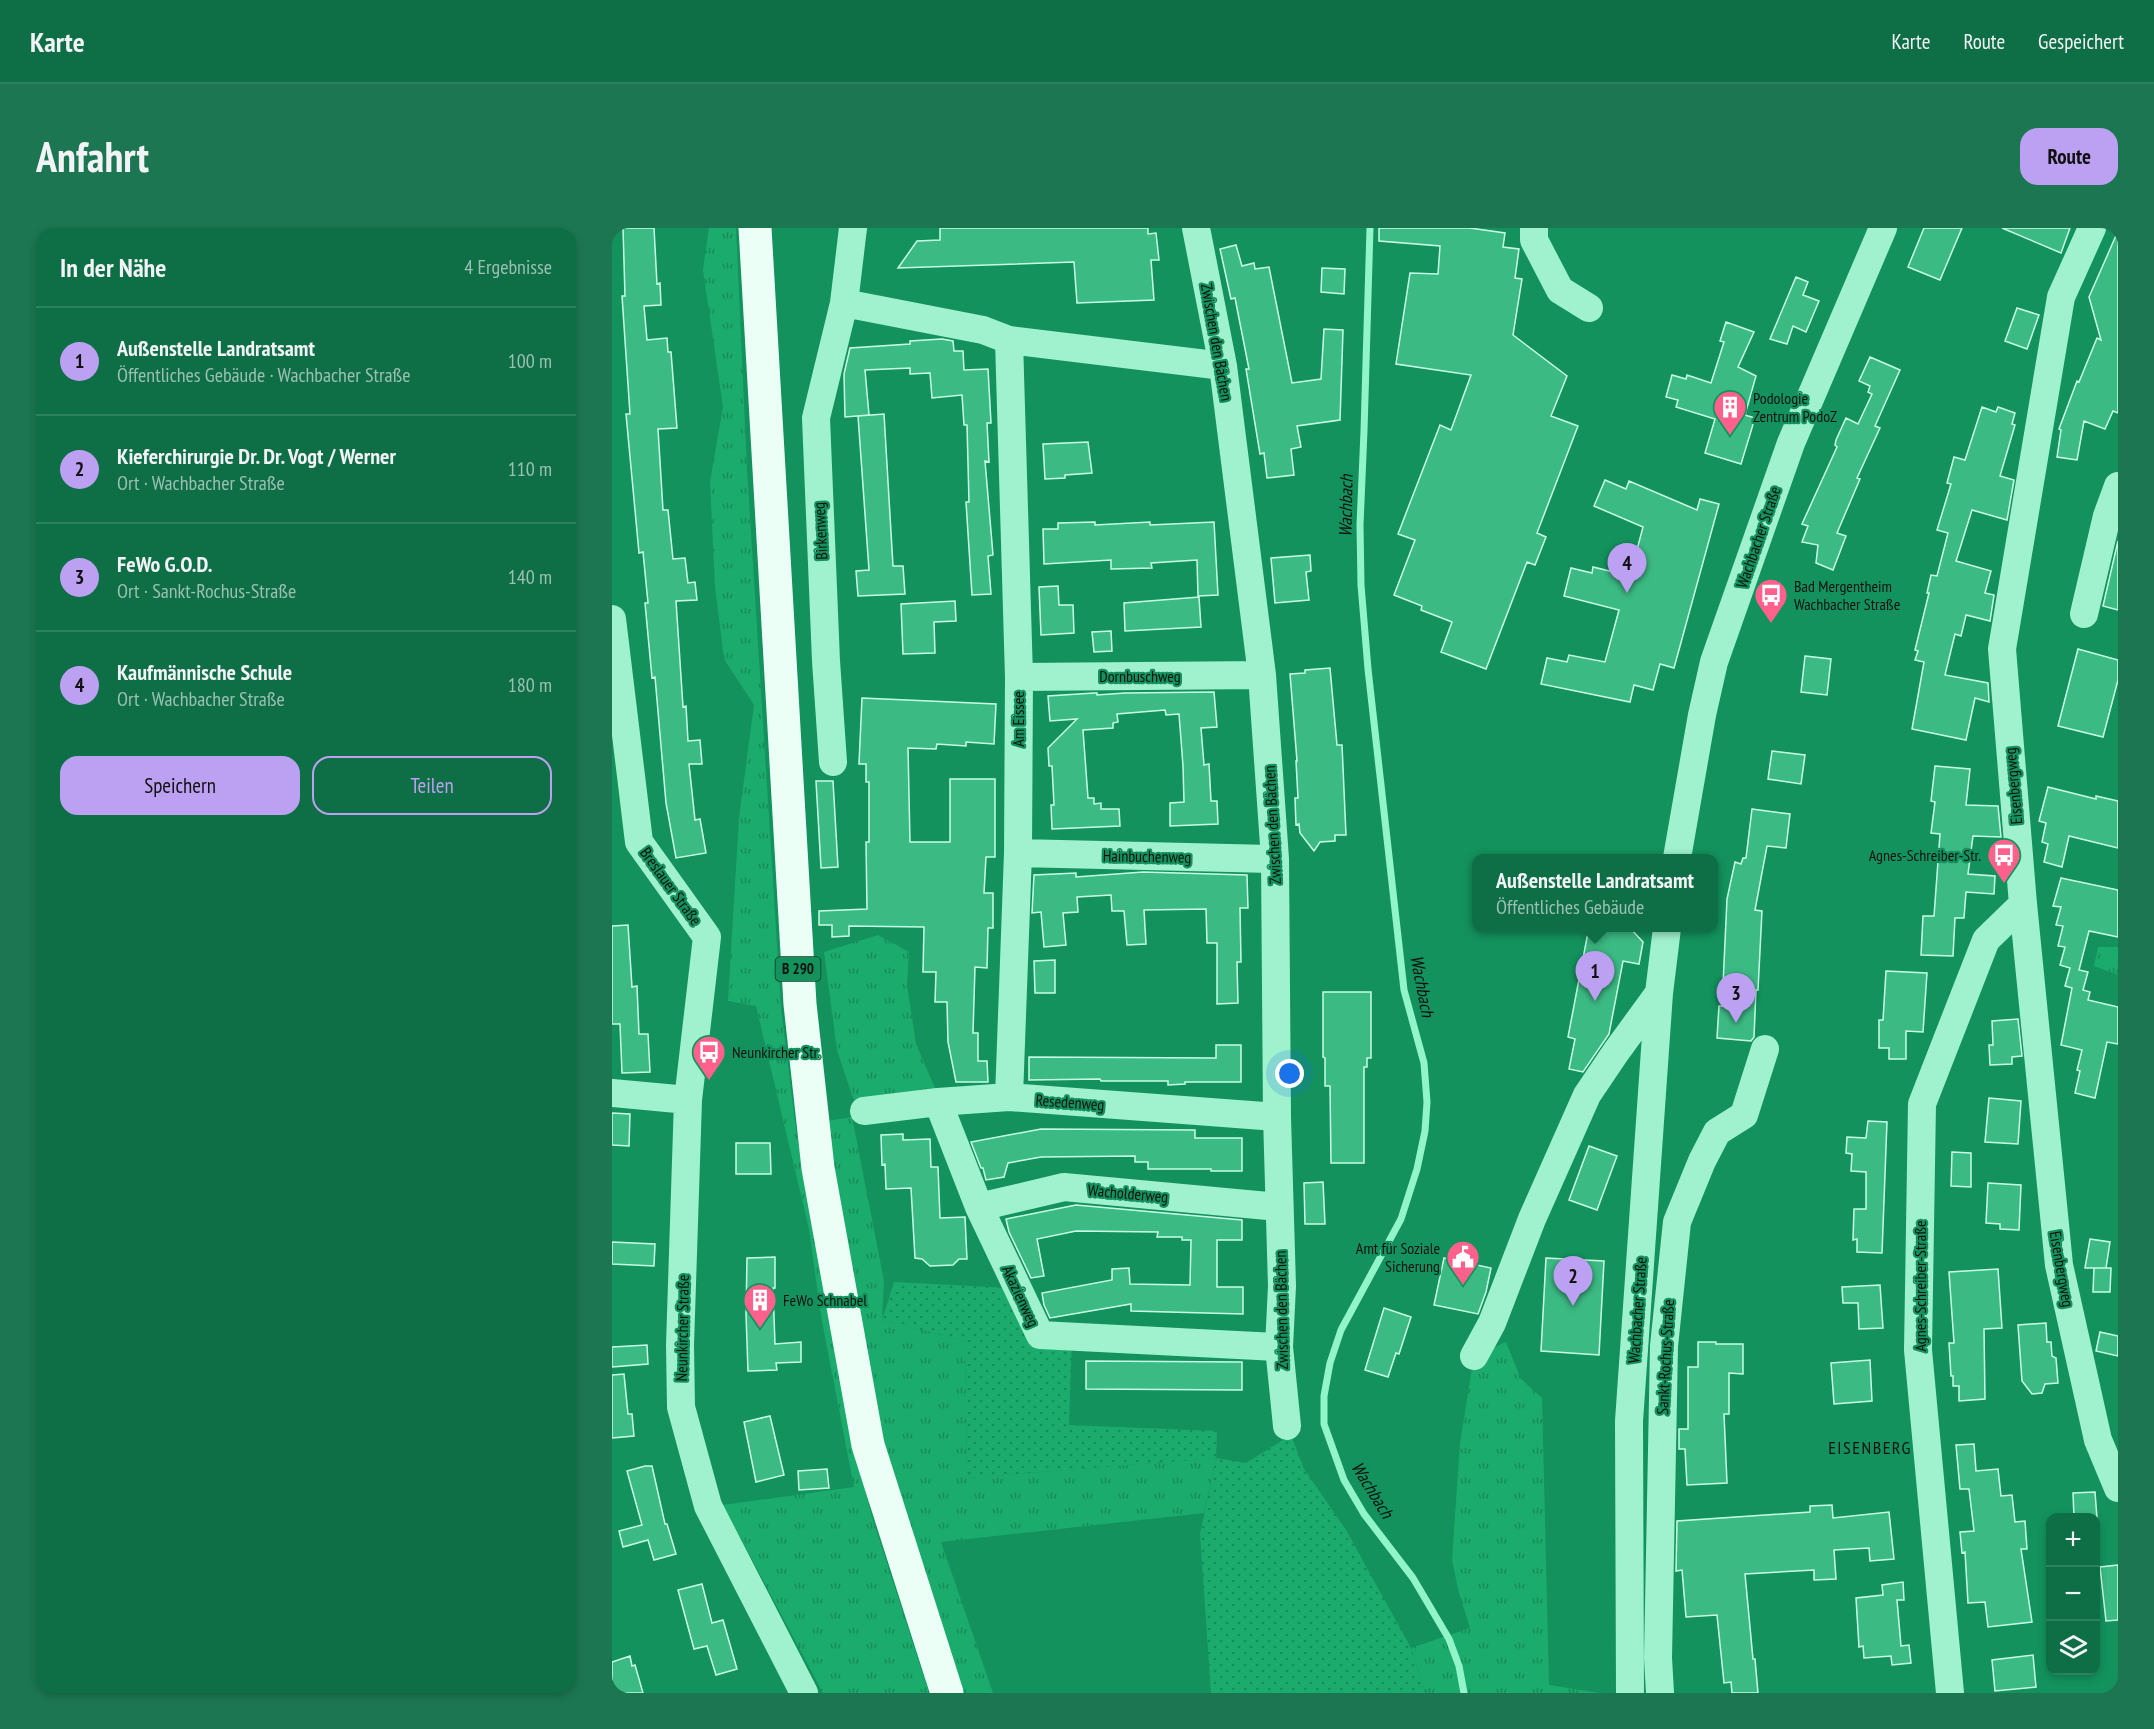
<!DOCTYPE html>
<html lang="de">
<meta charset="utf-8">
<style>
body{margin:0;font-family:"PT Sans Narrow",sans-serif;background:#1c7651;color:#f1f3f6}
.controls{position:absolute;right:18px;bottom:18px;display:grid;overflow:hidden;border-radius:12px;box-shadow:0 3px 9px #0003}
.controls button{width:54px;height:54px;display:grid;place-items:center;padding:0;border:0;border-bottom:2px solid #2e815f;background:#0e6e46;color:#f1f3f6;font:30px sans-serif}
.you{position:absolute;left:678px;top:846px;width:21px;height:21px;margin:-15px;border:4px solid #fff;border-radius:50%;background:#1a73e8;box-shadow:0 0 0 9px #1a73e833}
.badge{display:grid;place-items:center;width:39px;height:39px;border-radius:50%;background:#bca0f2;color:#111;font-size:20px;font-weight:700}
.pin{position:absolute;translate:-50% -50px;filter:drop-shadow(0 2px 3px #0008)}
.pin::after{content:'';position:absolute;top:32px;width:21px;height:18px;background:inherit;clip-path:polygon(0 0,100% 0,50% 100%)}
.popup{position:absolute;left:860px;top:626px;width:246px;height:78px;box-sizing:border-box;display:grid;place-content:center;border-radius:12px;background:#0e6e46;filter:drop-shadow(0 2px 4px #0005);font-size:20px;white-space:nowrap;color:#9bc0b3}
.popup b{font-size:22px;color:#f1f3f6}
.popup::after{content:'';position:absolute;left:50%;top:100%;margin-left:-12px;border:12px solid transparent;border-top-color:#0e6e46}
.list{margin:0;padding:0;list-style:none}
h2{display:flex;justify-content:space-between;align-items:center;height:78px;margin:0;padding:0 24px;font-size:26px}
h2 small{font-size:20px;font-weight:400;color:#9bc0b3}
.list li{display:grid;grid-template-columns:39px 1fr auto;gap:18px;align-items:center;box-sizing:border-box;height:108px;padding:0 24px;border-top:2px solid #2e815f}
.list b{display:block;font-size:22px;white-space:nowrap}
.list p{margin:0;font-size:20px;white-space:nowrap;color:#9bc0b3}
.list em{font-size:20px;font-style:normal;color:#9bc0b3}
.actions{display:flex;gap:12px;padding:18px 24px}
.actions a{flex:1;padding:14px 0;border:2px solid #bca0f2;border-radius:18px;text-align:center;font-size:21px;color:#bca0f2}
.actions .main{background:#bca0f2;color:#111}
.icon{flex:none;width:33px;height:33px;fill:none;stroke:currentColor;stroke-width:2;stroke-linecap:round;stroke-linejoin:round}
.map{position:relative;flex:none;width:1506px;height:1465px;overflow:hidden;border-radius:18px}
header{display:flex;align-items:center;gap:36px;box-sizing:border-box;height:84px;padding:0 30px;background:#0e6e46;border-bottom:2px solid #2e815f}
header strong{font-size:28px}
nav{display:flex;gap:33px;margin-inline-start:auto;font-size:21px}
.intro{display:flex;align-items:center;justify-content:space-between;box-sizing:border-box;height:144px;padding:0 36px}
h1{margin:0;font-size:42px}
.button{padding:15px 27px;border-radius:18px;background:#bca0f2;color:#111;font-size:21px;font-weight:700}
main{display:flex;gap:36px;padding:0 36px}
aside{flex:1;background:#0e6e46;border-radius:18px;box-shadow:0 3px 9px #0003}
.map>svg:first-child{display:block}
.grass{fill:url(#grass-tufts)}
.park{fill:url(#park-dots)}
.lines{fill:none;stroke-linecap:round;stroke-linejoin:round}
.stream{stroke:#92f5c9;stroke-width:7}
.building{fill:#3cba84;stroke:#c7fde5;stroke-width:1.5}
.minor{stroke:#a0f2ce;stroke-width:28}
.major{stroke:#ebfff7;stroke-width:33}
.labels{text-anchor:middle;stroke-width:4.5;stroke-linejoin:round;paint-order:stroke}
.shield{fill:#13925d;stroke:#123828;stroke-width:1.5}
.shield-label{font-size:15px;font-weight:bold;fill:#111}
.street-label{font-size:16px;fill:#111;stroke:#13925d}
.poi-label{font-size:16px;fill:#111;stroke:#13925d;text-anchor:start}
.water-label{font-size:18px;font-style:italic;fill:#111;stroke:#13925d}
.neighbourhood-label{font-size:18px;letter-spacing:1.5px;fill:#111;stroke:#13925d}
</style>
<header>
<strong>Karte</strong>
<nav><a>Karte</a><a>Route</a><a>Gespeichert</a></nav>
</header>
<div class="intro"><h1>Anfahrt</h1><a class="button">Route</a></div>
<main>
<aside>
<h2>In der Nähe<small>4 Ergebnisse</small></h2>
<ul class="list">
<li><span class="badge">1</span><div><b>Außenstelle Landratsamt</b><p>Öffentliches Gebäude · Wachbacher Straße</p></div><em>100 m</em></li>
<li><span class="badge">2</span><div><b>Kieferchirurgie Dr. Dr. Vogt / Werner</b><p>Ort · Wachbacher Straße</p></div><em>110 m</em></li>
<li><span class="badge">3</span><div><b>FeWo G.O.D.</b><p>Ort · Sankt-Rochus-Straße</p></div><em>140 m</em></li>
<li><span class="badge">4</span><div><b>Kaufmännische Schule</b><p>Ort · Wachbacher Straße</p></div><em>180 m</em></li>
</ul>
<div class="actions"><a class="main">Speichern</a><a>Teilen</a></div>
</aside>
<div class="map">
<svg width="1506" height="1465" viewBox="0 0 1506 1465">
<defs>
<pattern id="grass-tufts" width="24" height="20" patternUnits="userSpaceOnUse" patternTransform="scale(1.5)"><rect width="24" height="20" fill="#1bac6d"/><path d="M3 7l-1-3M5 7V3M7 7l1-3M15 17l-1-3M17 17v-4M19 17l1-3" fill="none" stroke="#178b58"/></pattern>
<pattern id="park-dots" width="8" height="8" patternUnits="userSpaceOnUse" patternTransform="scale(1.5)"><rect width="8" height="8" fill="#1bac6d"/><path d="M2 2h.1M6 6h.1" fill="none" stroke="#178b58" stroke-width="1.8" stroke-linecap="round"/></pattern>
</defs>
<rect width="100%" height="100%" fill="#13925d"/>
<path class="grass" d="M97,0H124L135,241L169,780L184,902L244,1221L260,1289L317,1465H211L111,1277L242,1259L209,1088L197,1001L144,778L116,773L127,590L142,477L112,431L103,358L98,254L111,179L91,42Z
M266,707L297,724L295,757L304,816L326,867L252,883L241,870L225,822L212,724Z
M1486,719H1506V747L1482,738Z
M240,889L272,1053L270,1092L353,1113L355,1250L604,1230L592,1285L329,1314L381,1465H335L272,1264L201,895Z
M894,1114L909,1151L930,1170L937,1457L988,1465H813L799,1420L858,1400L847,1365L840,1332L848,1215L862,1128Z"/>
<path class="park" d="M282,1054L398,1060L428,1107L460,1108L457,1197L605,1203L604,1230L634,1235L679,1207L692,1241L734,1302L799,1420L813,1465H599L588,1306L604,1230L355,1250L353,1113L270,1092Z"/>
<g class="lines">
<path class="stream" d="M758,0L752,203L748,297L749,357L756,441L792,762L812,835L815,874L813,903L805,941L789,991L729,1102L718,1135L712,1168V1196L732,1252L752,1286L801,1350L837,1411L847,1438L852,1465"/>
</g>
<path class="building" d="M11,0H42L45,56L48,55L49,77L32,78L35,112L55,110L56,124H59L65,200L46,201L51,282H56L61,331L73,330L76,355L83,354L85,372L64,373L71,479L74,478L76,513L88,512L90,536H77L83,592L88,591L94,625L64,630L54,575L43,449L40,450L33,375H36L31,324L27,325L14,186H18L10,68H13Z
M328,0H536V6L544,5L547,32H539L542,72L465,75L462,34L286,40L305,13L328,12Z
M767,0H858L893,5L891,19L907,21L903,50L910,51L901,107L955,148L939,188L966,198L925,305L934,309L923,337L915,334L874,441L829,424L840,394L809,382L810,378L782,367L803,312L786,306L828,197L839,202L859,147L784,136L798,45L826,46L828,18L767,13Z
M1312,0H1350L1328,52L1296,39Z
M1390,0H1458L1449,25Z
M1506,3V185L1501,183L1493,201L1472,193L1465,232L1445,229L1449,202L1447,201L1465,153L1467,154L1485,110L1489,112L1477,69Z
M624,17L630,38L642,35L643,41L657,39L680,155L709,151L712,101L731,102L728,192L685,198L689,219L679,221L682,247L655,250L652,225L648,226L634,141H637L623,70L619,71L608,21Z
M710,40L733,41L732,66L709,64Z
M1184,49L1196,54L1191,67L1207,73L1194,104L1181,98L1175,116L1158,111Z
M1405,80L1427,87L1415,121L1393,113Z
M1114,94L1142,104L1126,139L1144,148L1133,187L1143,190L1129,236L1093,225L1103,191L1064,179L1066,172L1054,169L1060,147L1074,151L1075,147L1099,155L1112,114L1108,113Z
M330,111L341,113L342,123H351L352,142L376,141L379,195H375L377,234L373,233L381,327L376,328L379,366L360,367L354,274H357L355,197H352L350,167L320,170L318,145L298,146V140L253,142L257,187L233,189L232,146L238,120L298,116V113Z
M1258,129L1288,142L1263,198L1268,200L1245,250L1248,251L1225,305L1234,308L1221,342L1204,335L1206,317L1190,314L1196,298L1190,296L1225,219L1223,217L1224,212L1234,190L1246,196L1260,166L1256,164L1258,158L1247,153Z
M1370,179L1384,184L1386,179L1403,185L1400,196L1403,197L1388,248L1402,252L1395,292L1360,282L1344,333L1379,343L1373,365L1382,367L1378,393L1354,387L1349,408L1343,406L1333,447L1376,455L1377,474L1363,470L1354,512L1300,501L1312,434L1303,432L1306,423L1303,422L1317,365H1315L1319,347L1325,348L1336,305L1325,302L1339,256L1335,255L1342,229L1353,232Z
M272,186L281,338H291L293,366L246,368L244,343L257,342L246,188Z
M476,214L480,245L453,247V250L433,251L431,216Z
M993,252L1014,261L1017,253L1085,282L1088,271L1107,276L1062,440L1048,436L1041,462L1022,457L1018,474L929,456L935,430L955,434L957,427L993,434L1007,382L952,368L959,340L980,345L981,339L1018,348L1031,299L982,278Z
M483,294V297L538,294V297L602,294L606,367L586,368L585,332L539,335L540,340L499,341V332L432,336L431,301H446V295Z
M1506,313V382L1491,378Z
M698,327L699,343L694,344L697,372L663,375L659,330Z
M446,358L447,377H461L462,405L429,407L427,359Z
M587,369L589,399L513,403L512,375Z
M343,373L344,393L322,394L323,425L291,426L289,376Z
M499,403L500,423L482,424L480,404Z
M1466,421L1506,432V452L1491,509L1446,498Z
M1193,428L1219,431L1215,467L1189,464Z
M718,440L725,517H730L734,607H723V613L708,614L702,623L688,605L687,596L684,597L683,570H686L684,533H685L678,446L693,445V442Z
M602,464L605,499L589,500L592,537L597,536L599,573H605L606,596L558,598V575L572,574L571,538L567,486L554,487L553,482L505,486L506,494L501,495V500L471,502L476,570H482V576L489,575V581H507L508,598L440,601L439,577H442L440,538H437L436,520L465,491L438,493L436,468L482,465H485V467L513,465Z
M250,470L384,476L382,516L354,514V518L325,516L324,521L296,520L298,614H338V551H383V629H374L372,665H381V700H376L375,740L363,739L361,805H366V833H375L376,854H344L336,814L335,774H323L324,744H311L312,699L237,698V708L220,709V697H207V683L255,681L254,614H257V554H254V536H247Z
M1160,523L1193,527L1189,556L1156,551Z
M1323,538L1358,541L1354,577L1386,578L1389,609L1361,608L1356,646L1383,648L1382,666L1354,664L1352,690H1343L1341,728L1309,727L1311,688H1322L1328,606L1319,605L1323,574L1319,573Z
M204,553H221L226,639L209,640Z
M1436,559L1484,571V568L1506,573V620L1457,608L1450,639L1432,634L1436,616L1430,614L1434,595L1427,593Z
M1140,581L1178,586L1174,620L1155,618L1143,682L1150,683L1146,762H1144L1142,809L1139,813L1105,810L1107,778H1110L1115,671L1123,634L1129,636L1131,630H1134Z
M531,644L635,647L636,680H628L629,734H625L626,775L605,776V715H595L594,681L532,682L534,716L515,717L512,683H500L499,667L465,669L466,684L451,685L454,717L432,719L429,684L420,685L422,647L464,645V649Z
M1449,650L1506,662V709L1477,703L1467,742L1476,744L1471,762L1478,764L1476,772L1506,779V816L1495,814L1483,870L1463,865L1468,843L1465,842L1470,822L1449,817L1460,760L1453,758L1458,740L1448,737L1453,719L1446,718L1451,698L1444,697L1449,679L1441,678Z
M16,697L20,759L25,758L27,806H36L38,844L10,845L8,796H0V698Z
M977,699H1017L1031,714L1027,736L1011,733L997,806L971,844L957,841L963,811L956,809Z
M443,732V765H423L422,733Z
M1274,743L1315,745L1311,804L1294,803V831H1277V820H1267V792H1271Z
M711,764H759V830H755V839H752V935H719L718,858H713V830L711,829Z
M1406,791L1410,828L1400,829V836L1378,837L1377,817H1381L1380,793Z
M604,817H629V854H573V856L556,857V853H489L488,851L417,852V829L604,830Z
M1377,870L1409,873L1406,916L1373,914Z
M0,885L18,886L17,918L0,917Z
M1256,893L1275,894L1270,1025L1245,1024V1011L1241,1012L1242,981H1254V944L1239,943L1240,926L1234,925L1235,909L1254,910Z
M429,901L583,902V910H630V943H599V941H536V934H523V928L429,929L396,935L392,949L374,952L371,940H369L359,914Z
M291,906V912L318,911L319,939H326L328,990L353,989L355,1031H347L341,1037L318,1038L310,1031L303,1030L299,960L274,961L273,936L270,937L269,907Z
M124,915H158L159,946H124Z
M977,918L1005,928L985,982L957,972Z
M1340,924L1359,925V959L1339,958Z
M711,954L713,996H693L692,955Z
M1376,955L1409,957L1407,1002L1388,1001V996L1374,995Z
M464,977L630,992V1012H605V1059H631V1086L519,1083V1076L438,1090L432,1077L430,1065L500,1052V1041L517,1040L518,1056L578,1057L579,1012H570V1009H545L546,1004L464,1003L425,1011L432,1048L419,1050L397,1004L394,991Z
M1478,1011L1498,1014L1494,1040H1473Z
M0,1014L43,1016L42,1038L0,1036Z
M163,1029V1060H161L163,1116L189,1114V1134L164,1135L165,1142L136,1143L134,1086L135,1030Z
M832,1030L879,1040L874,1064L866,1086L822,1077Z
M934,1030L992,1033L987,1127L929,1123Z
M1482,1040H1499L1498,1064H1481Z
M1386,1041L1390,1100L1372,1101L1373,1171L1347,1173V1158H1341V1148H1339L1337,1115H1342L1337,1044Z
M1268,1057L1271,1100L1247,1101L1246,1075H1231L1230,1059Z
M772,1080L799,1089L787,1126L784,1125L776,1149L753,1142Z
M1434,1095L1435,1114H1439L1440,1128L1444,1130L1446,1155L1433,1156L1430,1165L1420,1166L1410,1153L1406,1097Z
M1488,1104L1506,1108V1128L1484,1123Z
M1086,1114H1104V1116H1131V1146L1117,1145V1186H1112L1115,1255L1075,1257L1073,1221H1067V1201H1076V1139H1086Z
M35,1117L36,1136L0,1139V1119Z
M1258,1132L1260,1173L1222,1176L1219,1135Z
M474,1133L630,1134V1162L474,1161Z
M12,1146L16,1186H20L22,1208L0,1210V1147Z
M158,1188L172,1247L144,1254L132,1194Z
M1362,1216L1364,1243L1386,1241L1389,1268L1400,1267L1403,1294L1413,1293L1415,1321H1409L1420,1394L1376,1399L1373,1374L1356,1375L1353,1324L1350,1325L1348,1304L1362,1303L1357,1261H1348L1344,1217Z
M33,1238H40L53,1296H55L64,1326L42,1332L36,1312L11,1319L7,1303L30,1297L15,1243Z
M215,1241L217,1260L187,1262L186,1243Z
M1483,1264L1485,1290H1462L1461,1265Z
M1220,1277L1221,1290L1277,1284L1282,1331L1258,1333L1257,1320L1222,1322L1224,1351L1202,1352V1342L1133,1346L1141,1431H1143L1146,1465H1120L1119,1454L1112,1455L1105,1387L1074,1389L1070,1342L1064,1343L1065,1293L1198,1284V1278Z
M1506,1337V1392L1494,1393L1488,1339Z
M1291,1354L1292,1372H1285L1289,1418L1297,1417L1299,1435L1280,1437L1279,1428L1252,1430L1251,1418L1247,1419L1244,1370L1271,1367L1270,1357Z
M90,1356L100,1395L111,1392L125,1441L104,1447L95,1418L82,1421L66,1362Z
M1421,1427L1424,1459L1383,1463L1380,1432Z
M18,1428L20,1438L23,1437L31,1465H0V1434Z"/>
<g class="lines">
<path class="minor" d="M584,0L611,138L650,447L663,631L665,889L670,1058L667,1119L675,1198
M922,0V12L948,62L977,80
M1480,0L1449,69L1390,421L1411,676L1447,1037L1486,1212L1506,1260
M232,75L371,102L397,112L611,138
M397,112L407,449L406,625L397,869
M1472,386L1495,288L1506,258
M0,391L27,614L95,709L76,872L68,1117L69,1179L96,1278L192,1465
M407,449L650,447
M221,534L214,433L204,190L232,75L241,0
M406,625L663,631
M1065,630L1090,487L1102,434L1179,215L1271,0
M0,865L76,872
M326,874L367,979L428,1107L667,1119
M252,883L326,874L397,869L665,889
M367,979L452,959L667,979
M862,1128L880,1095L920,991L975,867L1004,824L1047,765
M1018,1465L1017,1193L1047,765L1055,700
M1048,1465L1046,1430L1052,1118L1065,994L1090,933L1105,904L1132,887L1153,821
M1338,1465L1306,1122L1310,876L1374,712L1411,676"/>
<path class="major" d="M143,0L188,776L206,940L256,1217L335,1465"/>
</g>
<defs>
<symbol id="building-pin" viewBox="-11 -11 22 30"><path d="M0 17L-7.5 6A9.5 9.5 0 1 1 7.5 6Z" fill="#ff618c" stroke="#13925d"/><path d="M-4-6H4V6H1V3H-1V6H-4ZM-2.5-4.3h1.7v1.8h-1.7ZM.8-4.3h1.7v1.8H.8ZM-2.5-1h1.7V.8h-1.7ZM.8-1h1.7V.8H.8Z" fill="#fff"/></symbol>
<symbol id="bus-pin" viewBox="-11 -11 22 30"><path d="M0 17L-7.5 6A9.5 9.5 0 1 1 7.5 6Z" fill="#ff618c" stroke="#13925d"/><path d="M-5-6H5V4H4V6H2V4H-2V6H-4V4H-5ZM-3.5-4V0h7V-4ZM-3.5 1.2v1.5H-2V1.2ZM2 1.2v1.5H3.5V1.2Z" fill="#fff"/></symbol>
<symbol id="civic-pin" viewBox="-11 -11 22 30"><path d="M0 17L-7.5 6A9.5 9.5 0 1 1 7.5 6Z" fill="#ff618c" stroke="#13925d"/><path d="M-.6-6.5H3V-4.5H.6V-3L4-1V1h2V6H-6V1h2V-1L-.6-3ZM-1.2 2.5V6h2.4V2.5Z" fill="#fff"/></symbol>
</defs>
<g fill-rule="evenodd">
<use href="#building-pin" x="1099" y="160" width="38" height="52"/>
<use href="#bus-pin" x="1140" y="348" width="38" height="52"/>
<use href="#bus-pin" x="1373" y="608" width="38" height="52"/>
<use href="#bus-pin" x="78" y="805" width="38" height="52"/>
<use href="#civic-pin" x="832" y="1010" width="38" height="52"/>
<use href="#building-pin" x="129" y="1053" width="38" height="52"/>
</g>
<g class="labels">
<rect class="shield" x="163.5" y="729" width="45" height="24" rx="4.5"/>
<g class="shield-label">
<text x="186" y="746">B 290</text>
</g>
<g class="street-label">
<text transform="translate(605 114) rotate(80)" y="6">Zwischen den Bächen</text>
<text transform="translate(208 303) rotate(-93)" y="6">Birkenweg</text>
<text transform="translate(1146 309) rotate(-71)" y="6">Wachbacher Straße</text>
<text x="528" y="454">Dornbuschweg</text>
<text transform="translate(406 491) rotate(-90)" y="6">Am Eissee</text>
<text transform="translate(1401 558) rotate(-95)" y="6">Eisenbergweg</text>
<text transform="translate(660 597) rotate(-93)" y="6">Zwischen den Bächen</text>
<text transform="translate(535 628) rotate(1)" y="6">Hainbuchenweg</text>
<text transform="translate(59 658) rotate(54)" y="6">Breslauer Straße</text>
<text transform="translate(458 874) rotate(4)" y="6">Resedenweg</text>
<text transform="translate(516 965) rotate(5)" y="6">Wacholderweg</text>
<text transform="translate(1450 1041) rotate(80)" y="6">Eisenbergweg</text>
<text transform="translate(1308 1058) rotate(-90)" y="6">Agnes-Schreiber-Straße</text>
<text transform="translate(409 1068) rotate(65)" y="6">Akazienweg</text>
<text transform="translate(669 1082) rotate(-91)" y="6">Zwischen den Bächen</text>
<text transform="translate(1025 1082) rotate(-86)" y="6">Wachbacher Straße</text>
<text transform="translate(70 1100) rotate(-89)" y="6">Neunkircher Straße</text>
<text transform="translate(1053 1129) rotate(-87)" y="6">Sankt-Rochus-Straße</text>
</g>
<g class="poi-label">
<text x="1141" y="176">Podologie<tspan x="1141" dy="18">Zentrum PodoZ</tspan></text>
<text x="1182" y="364">Bad Mergentheim<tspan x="1182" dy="18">Wachbacher Straße</tspan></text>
<text x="1369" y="633" text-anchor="end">Agnes-Schreiber-Str.</text>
<text x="120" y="830">Neunkircher Str.</text>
<text x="828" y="1026" text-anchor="end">Amt für Soziale<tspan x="828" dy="18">Sicherung</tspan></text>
<text x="171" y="1078">FeWo Schnabel</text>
</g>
<g class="water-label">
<text transform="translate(734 278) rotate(-89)" y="6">Wachbach</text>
<text transform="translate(810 758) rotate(79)" y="6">Wachbach</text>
<text transform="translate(760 1262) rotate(58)" y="6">Wachbach</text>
</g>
<g class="neighbourhood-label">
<text x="1258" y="1226">EISENBERG</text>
</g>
</g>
</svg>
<div class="controls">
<button>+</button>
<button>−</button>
<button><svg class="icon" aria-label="layers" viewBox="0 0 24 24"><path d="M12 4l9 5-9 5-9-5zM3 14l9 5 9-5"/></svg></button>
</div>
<div class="you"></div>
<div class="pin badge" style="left:983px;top:773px">1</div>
<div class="popup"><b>Außenstelle Landratsamt</b>Öffentliches Gebäude</div>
<div class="pin badge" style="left:961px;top:1078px">2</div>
<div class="pin badge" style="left:1124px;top:795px">3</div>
<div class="pin badge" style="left:1015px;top:365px">4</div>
</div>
</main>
